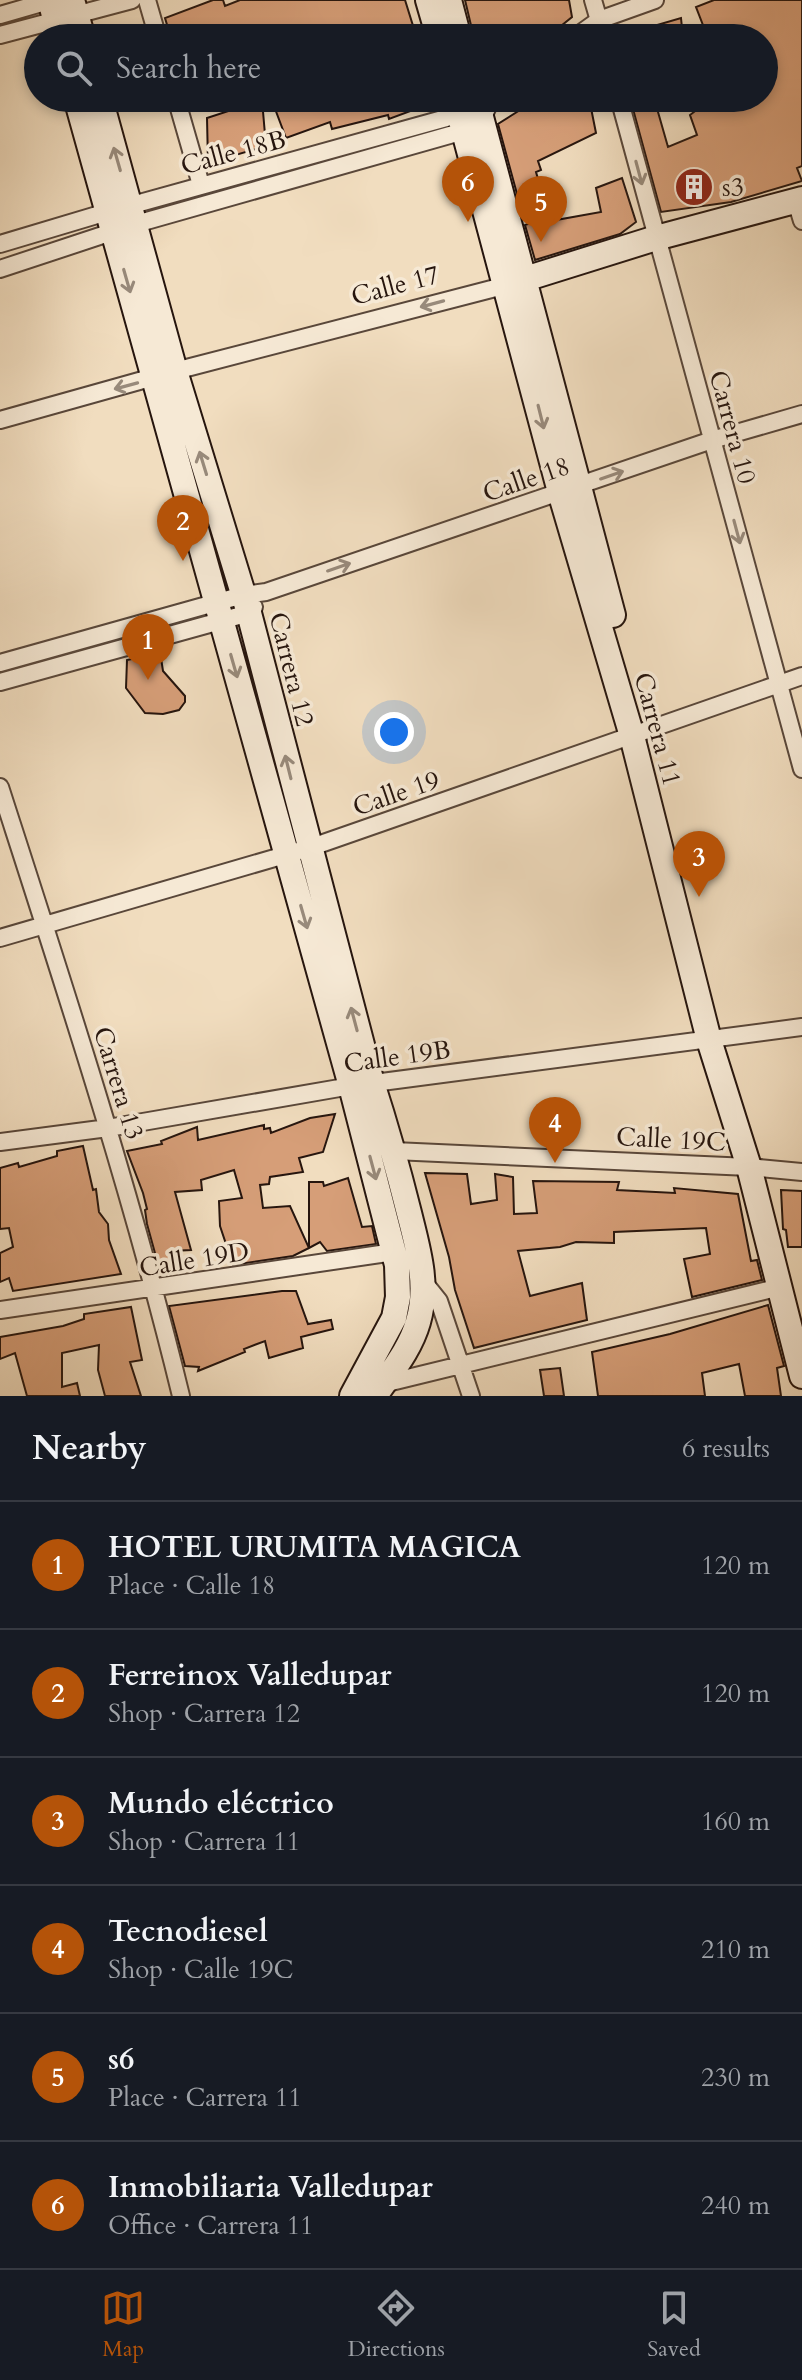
<!DOCTYPE html>
<meta charset="utf-8">
<style>
body{margin:0;font-family:Cardo,serif;background:#20242c;color:#f1f3f6}
.you{position:absolute;left:394px;top:732px;width:28px;height:28px;margin:-20px;border:6px solid #fff;border-radius:50%;background:#1a73e8;box-shadow:0 0 0 12px #1a73e833}
.badge{display:grid;place-items:center;width:52px;height:52px;border-radius:50%;background:#b45309;color:#fff;font-size:26px;font-weight:700}
.pin{position:absolute;translate:-50% -66px;filter:drop-shadow(0 2px 4px #0008)}
.pin::after{content:'';position:absolute;top:42px;width:28px;height:24px;background:inherit;clip-path:polygon(0 0,100% 0,50% 100%)}
.list{margin:0;padding:0;list-style:none}
h2{display:flex;justify-content:space-between;align-items:center;height:104px;margin:0;padding:0 32px;font-size:34px}
h2 small{font-size:26px;font-weight:400;color:#9ea1a6}
.list li{display:grid;grid-template-columns:52px 1fr auto;gap:24px;align-items:center;box-sizing:border-box;height:128px;padding:0 32px;border-top:2px solid #363941}
.list b{display:block;font-size:30px;white-space:nowrap}
.list p{margin:0;font-size:26px;white-space:nowrap;color:#9ea1a6}
.list em{font-size:26px;font-style:normal;color:#9ea1a6}
.icon{flex:none;width:44px;height:44px;fill:none;stroke:currentColor;stroke-width:2;stroke-linecap:round;stroke-linejoin:round}
.map{position:relative;flex:none;width:802px;height:1396px;overflow:hidden}
.search{position:absolute;background:#171b24;box-shadow:0 4px 12px #0003;left:24px;right:24px;top:24px;height:88px;display:flex;align-items:center;gap:20px;box-sizing:border-box;padding:0 28px;border-radius:44px;color:#9ea1a6;font-size:30px}
.sheet{height:872px;background:#171b24}
nav{display:flex;justify-content:space-around;align-items:center;box-sizing:border-box;height:112px;border-top:2px solid #363941;background:#171b24;font-size:22px;color:#9ea1a6}
nav a{display:grid;justify-items:center;gap:4px}
nav .on{color:#b45309}
.map>svg:first-child{display:block}
.building{fill:#d69e78;stroke:#26150e;stroke-width:2}
.lines{fill:none;stroke-linecap:round;stroke-linejoin:round}
.street-casing{stroke:#59473a;stroke-width:20}
.secondary-casing{stroke:#26150e;stroke-width:28}
.street{stroke:#f6e9d5;stroke-width:16}
.secondary{stroke:#f6e9d5;stroke-width:24}
.oneway{stroke:#988a7b}
.labels{text-anchor:middle;stroke-width:7;stroke-linejoin:round;paint-order:stroke}
.street-label{font-size:26px;fill:#26150e;stroke:#f6e9d5}
.poi-label{font-size:26px;fill:#26150e;stroke:#f6e9d5;text-anchor:start}
</style>
<div class="map">
<svg width="802" height="1396" viewBox="0 0 802 1396">
<rect width="100%" height="100%" fill="#f1ddbf"/>
<filter id="stains"><feTurbulence type="fractalNoise" baseFrequency=".0025" numOctaves="4"/><feColorMatrix values="0 0 0 0 .2 0 0 0 0 .09 0 0 0 0 .02 0 0 0 .5 -.17"/></filter>
<radialGradient id="worn" r=".72"><stop offset=".6" stop-color="#630" stop-opacity="0"/><stop offset="1" stop-color="#630" stop-opacity=".3"/></radialGradient>
<path class="building" d="M213,0H223L225,6L240,0H405L414,29L391,38H171L165,18Z
M465,0H569L572,17L546,38H474Z
M714,0H802V166L797,168L802,181L731,202L661,212L630,98H654L668,147L697,135L690,115L712,98H764V38H708L696,7Z
M681,18L683,38H624L623,35Z
M271,98H440V100L389,119L388,115L332,129L330,122L286,138Z
M539,98H589L596,133L538,161L541,170L536,172L543,196L523,216L498,124Z
M262,100L266,146L208,163L207,118Z
M622,178L636,222L620,234L535,260L525,225L555,214L556,220L601,212L596,188Z
M156,654L161,658L163,671L185,696V702L179,710L163,714L145,713L126,688L127,660Z
M335,1114L323,1152L299,1158L303,1172L270,1177L269,1184L260,1185L263,1208L290,1206L309,1248L293,1256L233,1265L220,1226L219,1201L242,1198L234,1170L201,1180L202,1190L175,1192L191,1250L171,1251L176,1273L161,1275L147,1224L145,1210L147,1209L143,1193L127,1151L162,1144L161,1141L197,1127L198,1140L264,1125V1129L270,1128L271,1133L310,1118Z
M83,1146L93,1190L96,1189L99,1212L108,1224L109,1240L121,1274L13,1291L9,1278L0,1282V1253L13,1247L9,1228L0,1229V1168L18,1163L19,1167L57,1156V1151Z
M425,1173L467,1174L471,1204L497,1200L495,1174L513,1177L514,1214L537,1213L533,1181L619,1182L617,1190L675,1193L674,1188L738,1194L751,1261L757,1260L762,1280L692,1297L684,1259L710,1254L706,1228L614,1232V1243L576,1242L560,1247L518,1251L530,1296L582,1283L587,1320L474,1348L455,1290L449,1257Z
M348,1178L362,1227L372,1226L376,1244L327,1251L320,1242L309,1248V1182H323L324,1186Z
M781,1190L802,1191V1247H788L786,1230L783,1229Z
M282,1291H296L308,1324L331,1320L333,1329L301,1337L303,1348L269,1358L265,1341L244,1349L245,1352L198,1371L199,1367L185,1366L169,1306Z
M768,1305L784,1366L777,1368L781,1396H745L739,1364L702,1373L705,1396H598L592,1352L670,1334Z
M131,1307L142,1360L130,1362L141,1396H105L98,1370L99,1345L62,1353V1387L77,1383L80,1396H27L15,1353L0,1359V1337L63,1326L84,1319V1314Z
M560,1368L564,1396H544L540,1370Z"/>
<g class="lines">
<defs>
<path id="street" d="M147,0L158,38
M593,0L604,38
M0,15L52,0
M0,35L132,0
M574,38L599,20L655,0
M176,98L201,185
M619,98L802,769
M796,201L802,221
M0,244L107,212L468,112
M0,269L136,224L464,131L481,121L492,98
M0,420L175,371L507,285
M0,663L243,595L266,592L712,440L802,414
M0,682L249,613L254,607
M0,787C65,989 131,1190 181,1396
M0,938L309,848L802,676
M0,1142L108,1128L351,1086L802,1027
M394,1151L749,1167L802,1172
M423,1281L439,1301L471,1396
M0,1310L394,1252
M383,1384L780,1287"/>
<path id="secondary" d="M50,0L60,38
M72,0L83,38
M428,0L439,38
M449,0L459,38
M76,98L351,1086L397,1265L398,1297L394,1318L352,1396
M100,98L175,371L249,613L372,1083C386,1126 398,1169 409,1213C418,1249 429,1285 418,1322C410,1350 391,1372 375,1396
M455,98L560,492L632,736L709,1040L749,1167L802,1376
M476,98L613,615
M509,284L656,238L802,199"/>
</defs>
<use href="#street" class="street-casing"/>
<use href="#secondary" class="secondary-casing"/>
<use href="#street" class="street"/>
<use href="#secondary" class="secondary"/>
</g>
<defs><path id="oneway-shaft" d="M-6 0H5M1.5-3L5.5 0L1.5 3" fill="none" stroke-width="1.6" stroke-linecap="round" stroke-linejoin="round" transform="scale(2)"/></defs>
<g class="oneway">
<use href="#oneway-shaft" transform="translate(117 159) rotate(-106)"/>
<use href="#oneway-shaft" transform="translate(639 173) rotate(75)"/>
<use href="#oneway-shaft" transform="translate(127 281) rotate(74)"/>
<use href="#oneway-shaft" transform="translate(432 304) rotate(165)"/>
<use href="#oneway-shaft" transform="translate(126 386) rotate(165)"/>
<use href="#oneway-shaft" transform="translate(541 417) rotate(76)"/>
<use href="#oneway-shaft" transform="translate(203 463) rotate(-107)"/>
<use href="#oneway-shaft" transform="translate(612 475) rotate(-19)"/>
<use href="#oneway-shaft" transform="translate(737 532) rotate(75)"/>
<use href="#oneway-shaft" transform="translate(339 567) rotate(-19)"/>
<use href="#oneway-shaft" transform="translate(234 666) rotate(74)"/>
<use href="#oneway-shaft" transform="translate(288 767) rotate(-104)"/>
<use href="#oneway-shaft" transform="translate(304 917) rotate(74)"/>
<use href="#oneway-shaft" transform="translate(354 1019) rotate(-105)"/>
<use href="#oneway-shaft" transform="translate(373 1168) rotate(75)"/>
</g>
<defs>
<symbol id="building-disc" viewBox="-11 -11 22 22"><circle r="9.5" fill="#8f2418" stroke="#f6e9d5"/><path d="M-4-6H4V6H1V3H-1V6H-4ZM-2.5-4.3h1.7v1.8h-1.7ZM.8-4.3h1.7v1.8H.8ZM-2.5-1h1.7V.8h-1.7ZM.8-1h1.7V.8H.8Z" fill="#fff"/></symbol>
</defs>
<g fill-rule="evenodd">
<use href="#building-disc" x="672" y="165" width="44" height="44"/>
</g>
<g class="labels">
<g class="street-label">
<text transform="translate(233 152) rotate(-15)" y="9">Calle 18B</text>
<text transform="translate(395 285) rotate(-15)" y="9">Calle 17</text>
<text transform="translate(733 427) rotate(75)" y="9">Carrera 10</text>
<text transform="translate(526 479) rotate(-19)" y="9">Calle 18</text>
<text transform="translate(292 669) rotate(76)" y="9">Carrera 12</text>
<text transform="translate(658 729) rotate(75)" y="9">Carrera 11</text>
<text transform="translate(396 793) rotate(-19)" y="9">Calle 19</text>
<text transform="translate(397 1056) rotate(-8)" y="9">Calle 19B</text>
<text transform="translate(119 1083) rotate(73)" y="9">Carrera 13</text>
<text transform="translate(671 1139) rotate(3)" y="9">Calle 19C</text>
<text transform="translate(194 1259) rotate(-9)" y="9">Calle 19D</text>
</g>
<g class="poi-label">
<text x="722" y="196">s3</text>
</g>
</g>
<rect width="100%" height="100%" filter="url(#stains)"/>
<rect width="100%" height="100%" fill="url(#worn)"/>
</svg>
<div class="you"></div>
<div class="pin badge" style="left:148px;top:680px">1</div>
<div class="pin badge" style="left:183px;top:561px">2</div>
<div class="pin badge" style="left:699px;top:897px">3</div>
<div class="pin badge" style="left:555px;top:1163px">4</div>
<div class="pin badge" style="left:541px;top:242px">5</div>
<div class="pin badge" style="left:468px;top:222px">6</div>
<div class="search"><svg class="icon" aria-label="search" viewBox="0 0 24 24"><circle cx="10" cy="10" r="6"/><path d="M15 15l6 6"/></svg>Search here</div>
</div>
<section class="sheet">
<h2>Nearby<small>6 results</small></h2>
<ul class="list">
<li><span class="badge">1</span><div><b>HOTEL URUMITA MAGICA</b><p>Place · Calle 18</p></div><em>120 m</em></li>
<li><span class="badge">2</span><div><b>Ferreinox Valledupar</b><p>Shop · Carrera 12</p></div><em>120 m</em></li>
<li><span class="badge">3</span><div><b>Mundo eléctrico</b><p>Shop · Carrera 11</p></div><em>160 m</em></li>
<li><span class="badge">4</span><div><b>Tecnodiesel</b><p>Shop · Calle 19C</p></div><em>210 m</em></li>
<li><span class="badge">5</span><div><b>s6</b><p>Place · Carrera 11</p></div><em>230 m</em></li>
<li><span class="badge">6</span><div><b>Inmobiliaria Valledupar</b><p>Office · Carrera 11</p></div><em>240 m</em></li>
</ul>
</section>
<nav>
<a class="on"><svg class="icon" aria-label="map" viewBox="0 0 24 24"><path d="M3 6l6-2 6 2 6-2v14l-6 2-6-2-6 2zM9 4v14M15 6v14"/></svg>Map</a>
<a><svg class="icon" aria-label="directions" viewBox="0 0 24 24"><path d="M12 3l9 9-9 9-9-9zM9 14v-3h6M13 9l2 2-2 2"/></svg>Directions</a>
<a><svg class="icon" aria-label="saved" viewBox="0 0 24 24"><path d="M7 4h10v16l-5-4-5 4z"/></svg>Saved</a>
</nav>
